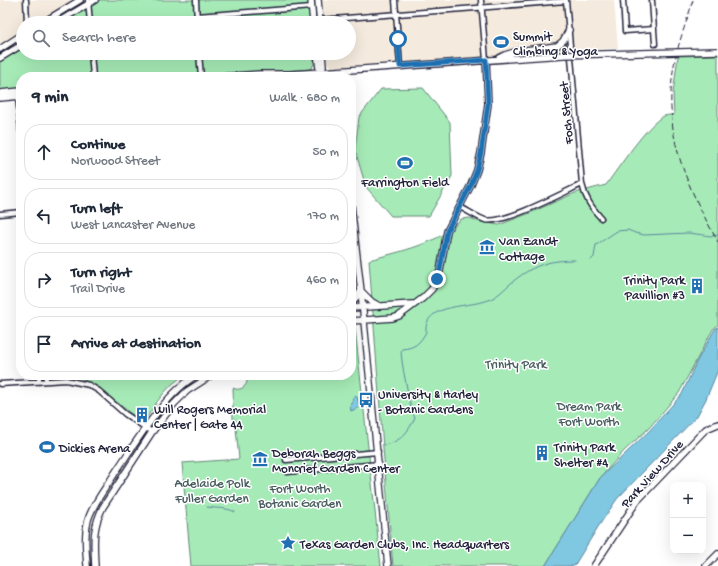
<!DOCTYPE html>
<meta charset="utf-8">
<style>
body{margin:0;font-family:"Gochi Hand",sans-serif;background:#f2f2f3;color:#1f2937}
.controls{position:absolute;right:12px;bottom:12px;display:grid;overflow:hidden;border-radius:8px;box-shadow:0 4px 16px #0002}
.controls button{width:36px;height:36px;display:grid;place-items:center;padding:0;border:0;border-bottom:1px solid #e0e1e3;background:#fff;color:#1f2937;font:20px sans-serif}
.stop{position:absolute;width:12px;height:12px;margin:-9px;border:3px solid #1f6fb2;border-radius:50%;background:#fff}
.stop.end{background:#1f6fb2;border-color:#fff;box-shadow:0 1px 4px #0008}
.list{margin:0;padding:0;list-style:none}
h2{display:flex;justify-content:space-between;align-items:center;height:52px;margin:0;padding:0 16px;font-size:17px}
h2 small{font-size:13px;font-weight:400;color:#747a83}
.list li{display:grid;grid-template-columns:26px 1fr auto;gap:12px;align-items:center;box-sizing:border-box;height:56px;margin:0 8px 8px;padding:0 8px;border:1px solid #e0e1e3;border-radius:16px}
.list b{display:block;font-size:15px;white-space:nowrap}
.list p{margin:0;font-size:13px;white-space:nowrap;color:#747a83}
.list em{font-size:13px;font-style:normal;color:#747a83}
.icon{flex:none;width:22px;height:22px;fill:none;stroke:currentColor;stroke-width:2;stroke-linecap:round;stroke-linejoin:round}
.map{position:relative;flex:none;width:718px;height:566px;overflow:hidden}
.search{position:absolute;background:#fff;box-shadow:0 4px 16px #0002;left:16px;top:16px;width:340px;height:44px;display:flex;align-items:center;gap:10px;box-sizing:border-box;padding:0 14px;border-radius:22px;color:#747a83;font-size:15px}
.panel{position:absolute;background:#fff;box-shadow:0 4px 16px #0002;left:16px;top:72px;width:340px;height:308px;border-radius:16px}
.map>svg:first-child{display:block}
.built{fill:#f4eadd}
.green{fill:#a6ebb7;stroke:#648679}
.water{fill:#80c8e1;stroke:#5a869f}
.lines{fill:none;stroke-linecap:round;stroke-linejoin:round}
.stream{stroke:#5a869f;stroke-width:1}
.street-casing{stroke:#22223b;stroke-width:7}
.secondary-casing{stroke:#22223b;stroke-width:8}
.street{stroke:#fff;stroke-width:4}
.secondary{stroke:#fff;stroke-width:5.5}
.rail{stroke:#22223b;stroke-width:1;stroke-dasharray:6 3;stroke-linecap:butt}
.secondary-bridge-casing{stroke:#22223b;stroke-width:8;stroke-linecap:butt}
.secondary-bridge{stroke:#fff;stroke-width:5.5}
.route{stroke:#1f6fb2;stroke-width:5}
.labels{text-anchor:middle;stroke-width:3;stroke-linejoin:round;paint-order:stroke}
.poi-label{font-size:13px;fill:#22223b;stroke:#fff;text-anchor:start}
.street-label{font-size:13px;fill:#22223b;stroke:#fff}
.park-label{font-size:13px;fill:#4a5e60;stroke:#fff}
</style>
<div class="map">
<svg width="718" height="566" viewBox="0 0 718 566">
<rect width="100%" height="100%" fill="#fff"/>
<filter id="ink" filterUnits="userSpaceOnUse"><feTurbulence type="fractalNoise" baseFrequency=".025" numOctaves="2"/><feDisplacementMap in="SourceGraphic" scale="8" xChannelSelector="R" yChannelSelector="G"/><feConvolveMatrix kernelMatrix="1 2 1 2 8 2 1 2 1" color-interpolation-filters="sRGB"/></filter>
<g filter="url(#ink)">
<path class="built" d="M0,0H76L38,23H23V32L0,46Z
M322,0H614L618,48L331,67L326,62L325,53H349V23H323Z"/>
<path class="green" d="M99,0H308L310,23H60Z
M23,46V53H313L314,64L311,69L188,77H21V88L0,90V61Z
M718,55V325L713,329L679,393L649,428L624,451L600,478L545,566H393L383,448L369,260C398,252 443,243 461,219L470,218L477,221L499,225L530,213L575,193L606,185C617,170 649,122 664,116C667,115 671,115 674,115L673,93L678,56Z
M423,88L450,122L452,176L429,216H391L366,187L355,150L359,117L381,89Z
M351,324L354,325L355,328L381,566H191L182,463L239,459L235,419H233C232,408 234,398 233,388C239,391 245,388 247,382L246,375H351Z
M49,375H185C167,385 155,404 144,422L130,413L99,388L78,377Z"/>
<path class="water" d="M718,327V370L706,399L697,416L617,499L598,527L574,566H545L600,478L650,430L682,394L697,361L715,329Z
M354,396L357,397L360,407L351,411L350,406Z"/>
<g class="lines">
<path class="stream" d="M591,260L594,257L596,245L617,231L628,230L635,233L644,235L689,233L711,236L718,235
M384,445C401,442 408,432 415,418C410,408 410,403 408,393C405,379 402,366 401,351L402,349C415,348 420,343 426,332C423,302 473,308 491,299C499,295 503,290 510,284C531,266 547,260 575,260
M207,507C217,509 226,507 235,512"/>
<defs>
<path id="street" d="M26,0L27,23
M88,0L90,23
M196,0L197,23
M395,0L400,66
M481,0L486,60
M566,0L582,184C585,198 591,207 601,218
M623,0L625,31L654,29
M652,1L655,44
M197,16L312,7
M320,20L566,1
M91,53L93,77
M199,53L201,77
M18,94L21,131
M460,207C468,211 476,217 485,220C503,225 563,193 582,184
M0,214L21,212
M39,375V382
M46,375V381
M0,384L66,380L89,385L99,391L125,414L152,432
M286,460L378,452
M287,472L379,464"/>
<path id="secondary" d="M311,0L313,23
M318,0L320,23
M42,23L80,0
M56,23L95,0
M0,49L23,34
M317,53L319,68L321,72
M0,58L23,44
M499,58L505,55L518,51L557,46L563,41L569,30
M219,77L260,74H292L563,55
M321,77V72L323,67L322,53
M0,93L21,91
M0,98L21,96
M351,205L361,291L388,566
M361,291L372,302L379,306
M351,304L361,291
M351,308L413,304
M351,321L393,318L399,316L423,298L432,289L437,279L440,271L447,231L471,185L477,170L481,153L488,104L486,60
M87,566C86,551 84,535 88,520C93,503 106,488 115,473C136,442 165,393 197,375
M95,566C94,543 92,528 103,507L152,432L174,404L187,391L212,375
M594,566L637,501L701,434L706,429L718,424
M706,566L718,554"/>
</defs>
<use href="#street" class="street-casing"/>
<use href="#secondary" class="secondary-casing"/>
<use href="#street" class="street"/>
<use href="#secondary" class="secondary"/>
<path class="rail" d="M693,0C687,21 678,43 674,65C662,134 686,184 718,242"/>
<defs>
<path id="secondary-bridge" d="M563,55L718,51"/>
</defs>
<use href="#secondary-bridge" class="secondary-bridge-casing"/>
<use href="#secondary-bridge" class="secondary-bridge"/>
</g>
</g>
<g class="lines" filter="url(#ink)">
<path class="route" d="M398,39L400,66L486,60L488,104L481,153L477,170L471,185L447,231L440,270L437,279"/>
</g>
<defs>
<symbol id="stadium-bare" viewBox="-9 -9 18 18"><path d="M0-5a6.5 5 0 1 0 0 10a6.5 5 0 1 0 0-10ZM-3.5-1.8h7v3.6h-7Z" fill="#1f6fb2" stroke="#fff" stroke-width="2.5" paint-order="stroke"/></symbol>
<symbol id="museum-bare" viewBox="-9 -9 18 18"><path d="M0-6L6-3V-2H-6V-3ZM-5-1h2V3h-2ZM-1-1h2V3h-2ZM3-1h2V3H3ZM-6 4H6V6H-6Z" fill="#1f6fb2" stroke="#fff" stroke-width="2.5" paint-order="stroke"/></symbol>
<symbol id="building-bare" viewBox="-9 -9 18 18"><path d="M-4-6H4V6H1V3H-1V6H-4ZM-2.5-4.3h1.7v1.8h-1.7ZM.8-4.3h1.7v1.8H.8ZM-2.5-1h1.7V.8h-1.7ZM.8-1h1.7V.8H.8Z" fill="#1f6fb2" stroke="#fff" stroke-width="2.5" paint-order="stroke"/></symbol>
<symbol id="bus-bare" viewBox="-9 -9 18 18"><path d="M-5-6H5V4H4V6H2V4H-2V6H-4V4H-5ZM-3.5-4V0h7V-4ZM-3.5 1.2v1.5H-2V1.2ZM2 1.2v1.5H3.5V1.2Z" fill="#1f6fb2" stroke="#fff" stroke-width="2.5" paint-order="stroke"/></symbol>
<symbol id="sight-bare" viewBox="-9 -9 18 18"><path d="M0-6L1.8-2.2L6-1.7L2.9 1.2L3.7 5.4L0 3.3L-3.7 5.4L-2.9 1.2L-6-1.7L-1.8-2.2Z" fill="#1f6fb2" stroke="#fff" stroke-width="2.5" paint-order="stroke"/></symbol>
</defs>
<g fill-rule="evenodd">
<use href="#stadium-bare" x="490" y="31" width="22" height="22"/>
<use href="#stadium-bare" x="394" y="152" width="22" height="22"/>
<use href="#museum-bare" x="476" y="236" width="22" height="22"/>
<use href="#building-bare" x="686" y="275" width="22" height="22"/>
<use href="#bus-bare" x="355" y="389" width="22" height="22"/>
<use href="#building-bare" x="131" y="404" width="22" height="22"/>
<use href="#stadium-bare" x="36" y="436" width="22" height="22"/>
<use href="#building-bare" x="531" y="442" width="22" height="22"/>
<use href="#museum-bare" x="249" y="448" width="22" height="22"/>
<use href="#sight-bare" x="277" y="532" width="22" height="22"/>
</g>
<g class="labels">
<g class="poi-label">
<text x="513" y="40">Summit<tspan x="513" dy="15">Climbing &amp; Yoga</tspan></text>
<text x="405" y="186" text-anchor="middle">Farrington Field</text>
<text x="499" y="245">Van Zandt<tspan x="499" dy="15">Cottage</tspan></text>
<text x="685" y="284" text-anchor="end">Trinity Park<tspan x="685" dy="15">Pavillion #3</tspan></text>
<text x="378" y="398">University &amp; Harley<tspan x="378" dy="15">- Botanic Gardens</tspan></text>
<text x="154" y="413">Will Rogers Memorial<tspan x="154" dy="15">Center | Gate 44</tspan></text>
<text x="554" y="451">Trinity Park<tspan x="554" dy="15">Shelter #4</tspan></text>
<text x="59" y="452">Dickies Arena</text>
<text x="272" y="457">Deborah Beggs<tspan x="272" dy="15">Moncrief Garden Center</tspan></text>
<text x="300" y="548">Texas Garden Clubs, Inc. Headquarters</text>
</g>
<g class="street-label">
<text transform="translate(565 113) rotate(-95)" y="5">Foch Street</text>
<text transform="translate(651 473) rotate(-48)" y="5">Park View Drive</text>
</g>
<g class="park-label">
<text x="516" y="368">Trinity Park</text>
<text x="589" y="410">Dream Park<tspan x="589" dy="15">Fort Worth</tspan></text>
<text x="212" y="487">Adelaide Polk<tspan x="212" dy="15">Fuller Garden</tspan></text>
<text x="300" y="492">Fort Worth<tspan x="300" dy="15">Botanic Garden</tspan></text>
</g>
</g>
</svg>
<div class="controls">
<button>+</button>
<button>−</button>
</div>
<div class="stop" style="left:398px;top:39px"></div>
<div class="stop end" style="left:437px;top:279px"></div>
<div class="search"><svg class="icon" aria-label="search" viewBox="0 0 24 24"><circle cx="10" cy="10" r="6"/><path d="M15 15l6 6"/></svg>Search here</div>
<section class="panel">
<h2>9 min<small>Walk · 680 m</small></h2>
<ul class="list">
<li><svg class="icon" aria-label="ahead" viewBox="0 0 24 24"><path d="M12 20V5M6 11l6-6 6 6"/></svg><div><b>Continue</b><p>Norwood Street</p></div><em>50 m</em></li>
<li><svg class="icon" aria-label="left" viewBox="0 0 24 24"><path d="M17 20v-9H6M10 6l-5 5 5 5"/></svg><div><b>Turn left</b><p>West Lancaster Avenue</p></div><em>170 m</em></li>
<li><svg class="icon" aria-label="right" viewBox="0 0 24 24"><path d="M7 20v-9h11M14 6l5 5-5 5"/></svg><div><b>Turn right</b><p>Trail Drive</p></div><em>460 m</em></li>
<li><svg class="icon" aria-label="arrive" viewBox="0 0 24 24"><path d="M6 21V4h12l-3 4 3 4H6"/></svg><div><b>Arrive at destination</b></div></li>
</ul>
</section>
</div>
